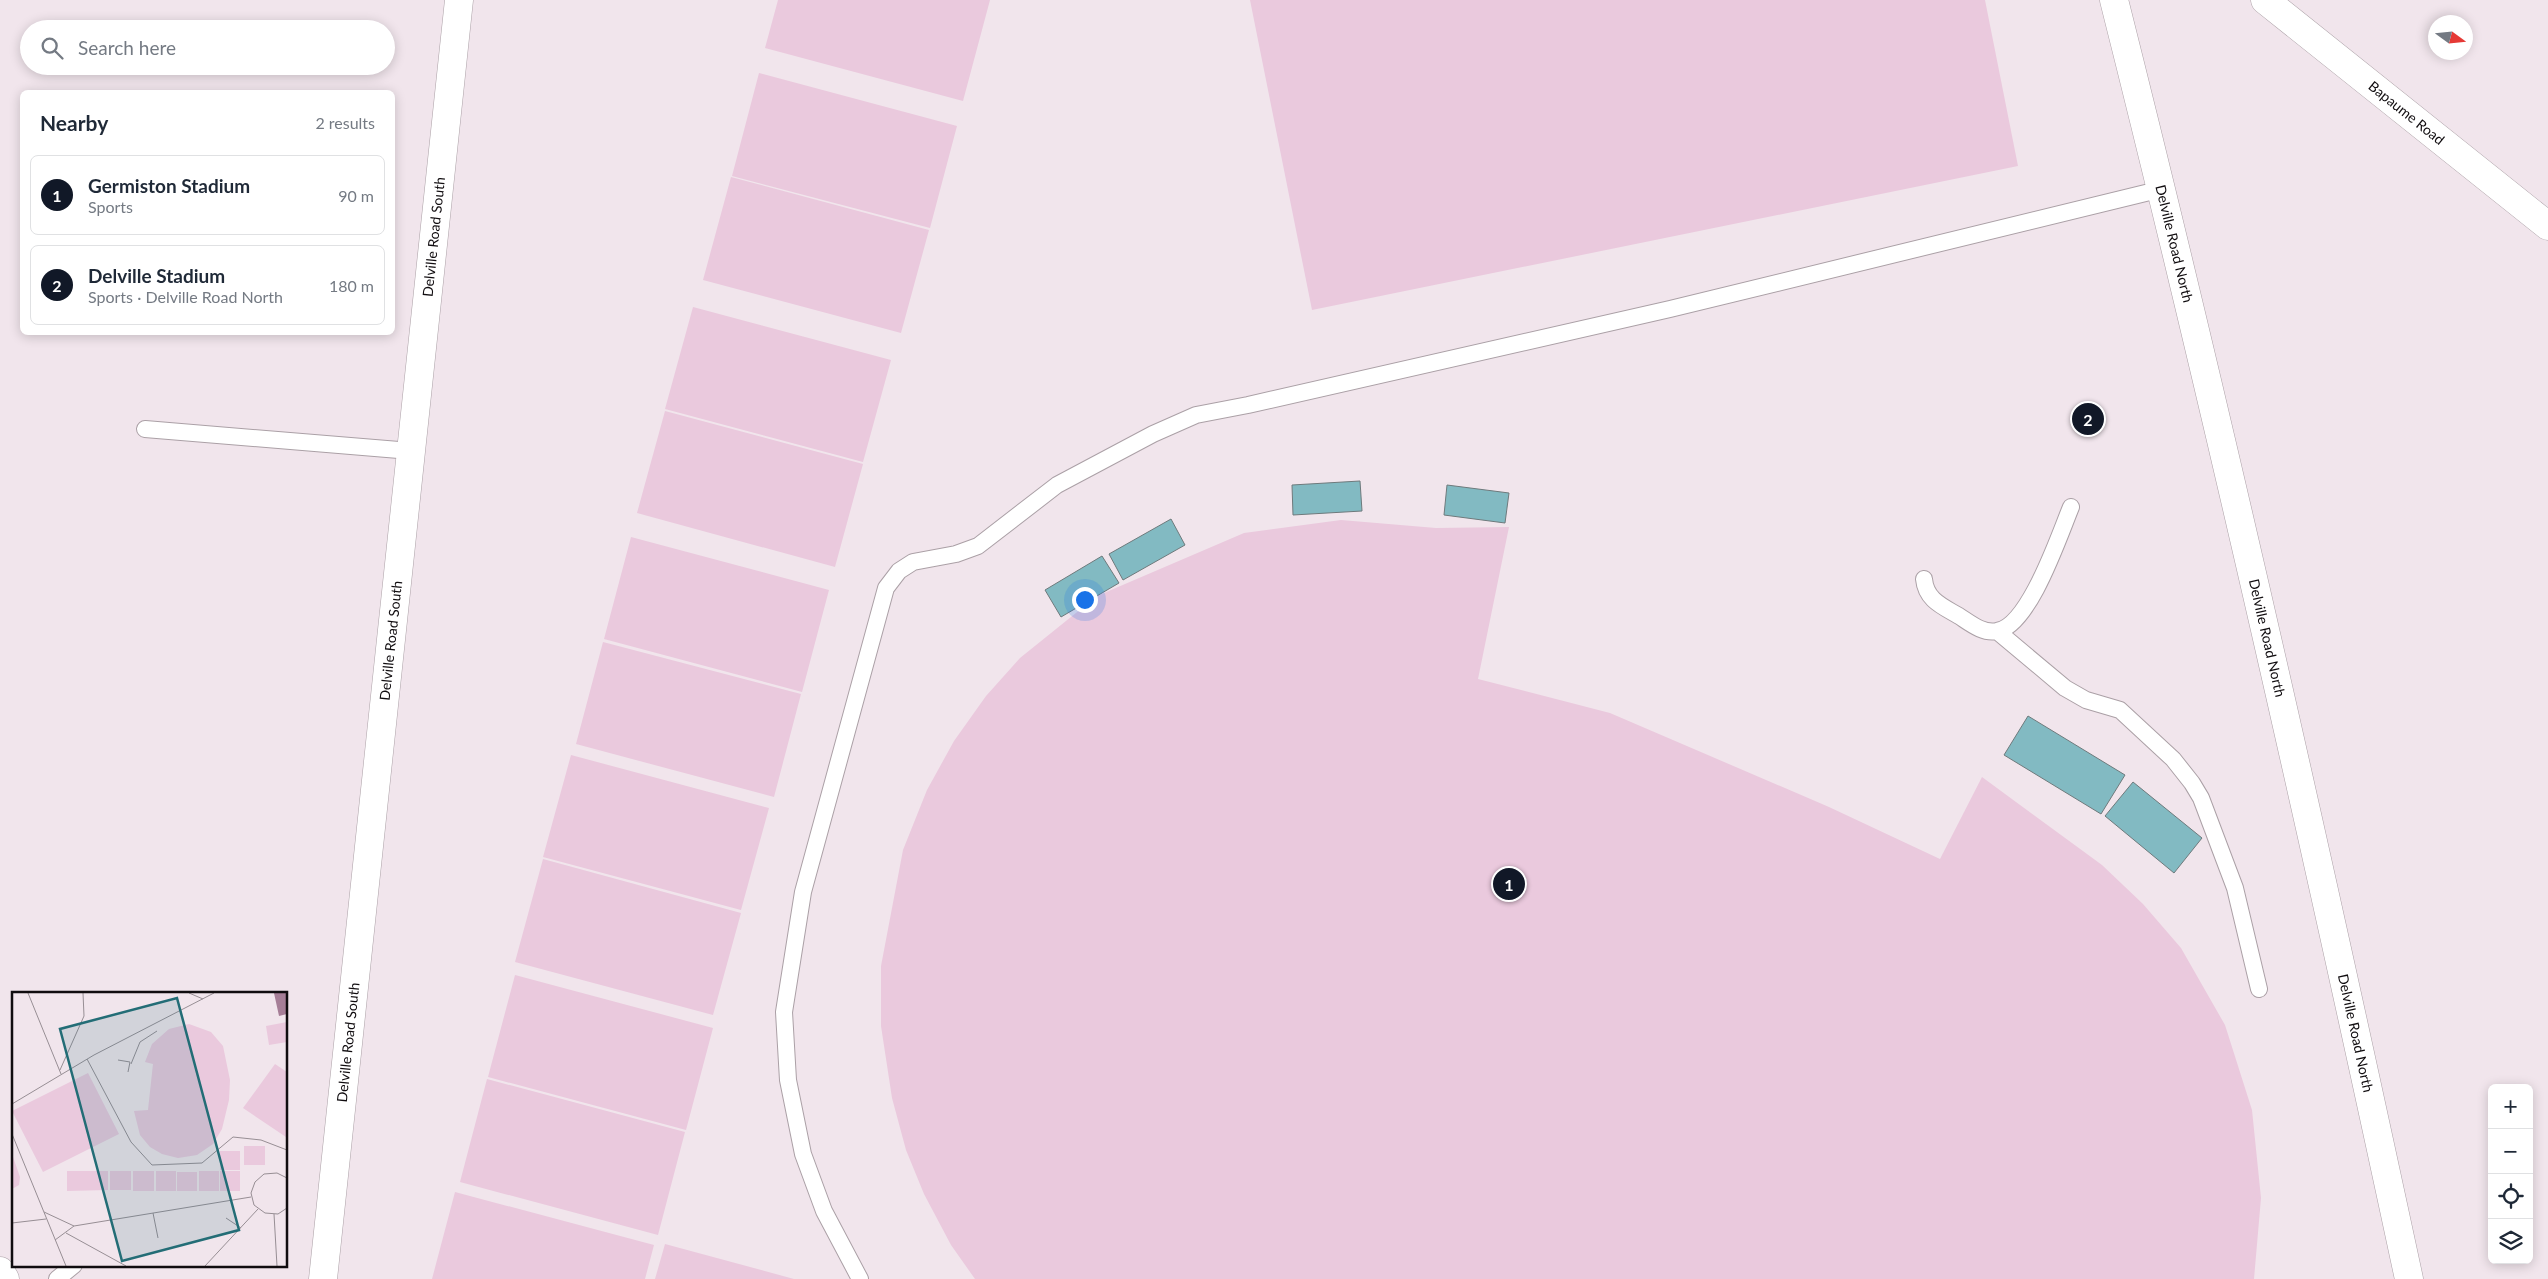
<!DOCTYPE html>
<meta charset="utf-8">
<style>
body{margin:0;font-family:Lato,sans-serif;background:#f6f6f7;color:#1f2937}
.controls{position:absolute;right:15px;bottom:15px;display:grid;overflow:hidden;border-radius:8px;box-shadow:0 2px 12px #0003}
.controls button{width:45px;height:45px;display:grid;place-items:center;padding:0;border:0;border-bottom:1px solid #e0e1e3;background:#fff;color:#1f2937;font:25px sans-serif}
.compass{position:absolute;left:2428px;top:15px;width:45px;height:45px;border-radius:50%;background:#fff;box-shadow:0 2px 12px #0003;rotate:105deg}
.you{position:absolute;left:1084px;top:599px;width:18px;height:18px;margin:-12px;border:4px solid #fff;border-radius:50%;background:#1a73e8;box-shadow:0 0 0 8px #1a73e833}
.badge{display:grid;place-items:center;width:32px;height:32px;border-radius:50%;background:#111827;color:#fff;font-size:16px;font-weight:700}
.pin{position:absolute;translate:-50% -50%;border:2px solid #fff;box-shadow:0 1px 5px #0006}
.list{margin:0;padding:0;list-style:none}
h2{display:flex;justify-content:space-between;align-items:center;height:65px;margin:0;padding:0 20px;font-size:21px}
h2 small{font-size:16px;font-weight:400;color:#747a83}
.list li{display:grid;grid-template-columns:32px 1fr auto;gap:15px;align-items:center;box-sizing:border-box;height:80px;margin:0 10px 10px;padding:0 10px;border:1px solid #e0e1e3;border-radius:8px}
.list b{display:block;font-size:19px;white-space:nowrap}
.list p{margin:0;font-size:16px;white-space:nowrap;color:#747a83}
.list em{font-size:16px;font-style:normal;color:#747a83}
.icon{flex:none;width:28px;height:28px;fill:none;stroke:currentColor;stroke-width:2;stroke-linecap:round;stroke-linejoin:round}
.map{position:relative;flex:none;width:2548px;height:1279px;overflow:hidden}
.search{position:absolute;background:#fff;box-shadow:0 2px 12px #0003;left:20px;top:20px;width:375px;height:55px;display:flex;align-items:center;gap:12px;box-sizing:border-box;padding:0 18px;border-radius:28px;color:#747a83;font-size:19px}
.panel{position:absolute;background:#fff;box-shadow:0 2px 12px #0003;left:20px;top:90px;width:375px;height:245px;border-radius:8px}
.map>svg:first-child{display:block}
.green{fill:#eac9dd}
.building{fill:#82bac2;stroke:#6e7a7c}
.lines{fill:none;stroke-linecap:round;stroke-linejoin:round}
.service-casing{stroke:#aba0a6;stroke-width:18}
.minor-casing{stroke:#aba0a6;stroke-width:29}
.secondary-casing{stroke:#aba0a6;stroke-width:29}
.service{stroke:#fff;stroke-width:16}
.minor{stroke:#fff;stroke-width:28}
.secondary{stroke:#fff;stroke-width:28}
.labels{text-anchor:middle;stroke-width:4.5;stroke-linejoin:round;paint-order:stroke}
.street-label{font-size:14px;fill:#100c0f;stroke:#fff}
.inset-road{fill:none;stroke:#978e94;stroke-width:1}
.view{fill:#236d76;fill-opacity:0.15;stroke:#236d76;stroke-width:2.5}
.inset-edge{fill:none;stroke:#100c0f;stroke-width:2.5}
</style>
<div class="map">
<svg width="2548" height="1279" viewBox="0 0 2548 1279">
<rect width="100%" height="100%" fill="#f1e5ec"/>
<path class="green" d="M778,0H990L963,101L765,48Z
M1250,0H1985L2018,166L1312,310Z
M759,73L957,126L930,228L732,176Z
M731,177L929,230L901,333L703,280Z
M693,307L891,360L863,462L665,409Z
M665,411L863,464L835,567L637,513Z
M1341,520L1436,528L1509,527L1478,679L1610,713L1829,807L1940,859L1982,777L2102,865L2143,904L2181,948L2225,1025L2252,1110L2261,1198L2254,1279H975L951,1245L924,1194L906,1150L892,1098L881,1026V966L903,850L927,790L954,741L986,696L1020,658L1097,596L1244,533Z
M631,537L829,590L802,692L604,639Z
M603,642L801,694L774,797L576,744Z
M571,755L769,808L741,910L543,857Z
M543,859L741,913L713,1015L515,962Z
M515,975L713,1028L686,1130L488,1077Z
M487,1079L685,1132L658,1235L460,1182Z
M455,1192L654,1245L645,1279H432Z
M665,1244L794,1279H655Z"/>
<path class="building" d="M1360,481L1362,511L1293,515L1292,485Z
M1447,485L1509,493L1505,523L1444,515Z
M1171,519L1185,545L1123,580L1109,554Z
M1102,556L1119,583L1061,617L1045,590Z
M2028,716L2125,775L2101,814L2004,755Z
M2133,782L2202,838L2174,873L2105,816Z"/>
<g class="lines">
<defs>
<path id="service" d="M145,429L411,451
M1924,579C1926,600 1942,606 1959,616C1970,623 1983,634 1997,631C2029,626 2059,536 2071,507
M1997,631L2065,688L2086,700L2120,710L2173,759L2192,783L2201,798L2235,888L2259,989
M57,1279L74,1265
M860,1279L824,1211L803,1154L788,1080L784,1012L803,892L886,588L899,571L913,562L956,554L978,546L1057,485L1153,434L1196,415L1248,405L1670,309L2162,189"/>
<g id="minor">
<path id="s1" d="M2265,0L2548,226"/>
<path d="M0,1271L5,1279"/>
<path id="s2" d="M323,1279L459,0"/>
</g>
<g id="secondary">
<path id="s3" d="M2114,0C2221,424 2317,851 2409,1279"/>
</g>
</defs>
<use href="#service" class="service-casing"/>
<use href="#minor" class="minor-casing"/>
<use href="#secondary" class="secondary-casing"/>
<use href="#service" class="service"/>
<use href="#minor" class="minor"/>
<use href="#secondary" class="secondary"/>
</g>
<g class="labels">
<g class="street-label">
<text dy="5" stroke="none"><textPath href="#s1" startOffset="181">Bapaume Road</textPath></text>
<text dy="5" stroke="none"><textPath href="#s2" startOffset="1048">Delville Road South</textPath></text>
<text dy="5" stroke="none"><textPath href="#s3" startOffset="251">Delville Road North</textPath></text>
<text dy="5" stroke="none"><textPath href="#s3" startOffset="656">Delville Road North</textPath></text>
<text dy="5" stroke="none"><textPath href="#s2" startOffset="642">Delville Road South</textPath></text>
<text dy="5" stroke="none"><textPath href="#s3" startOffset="1061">Delville Road North</textPath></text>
<text dy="5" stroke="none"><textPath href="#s2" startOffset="238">Delville Road South</textPath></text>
</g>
</g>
<g transform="translate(12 992)">
<rect width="275" height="275" fill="#f1e5ec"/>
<path d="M275,30V50L257,53L254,34ZM177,32L199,40L211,54L218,88L217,108L210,137L201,152L185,163L166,166L150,162L138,155L128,143L122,119L136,118L141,72L133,70L140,52L157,37ZM263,72L275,80L274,145L231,116ZM76,81L107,142L31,180L0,119ZM232,154H253V173H232ZM208,159H228V178H208ZM0,162L8,185L7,193L0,197ZM55,179H96V198L55,199ZM98,179H119V198H98ZM121,179H142V199H121ZM144,179H164V199H144ZM187,179H207V199H187ZM208,179H228V199H208ZM165,180H185V199H165Z" fill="#eac9dd"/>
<path d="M262,1H275V22L267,24Z" fill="#a67e97"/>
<path class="inset-road" d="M16,1L49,82M177,1L191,7M75,67L119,150L140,173L190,171L221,145L249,148L275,158M106,68L118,70L116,80M119,72L128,50L145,39M48,78L72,24L71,1M0,112L82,63L202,1M0,142L54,274M275,186L265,181L252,182L243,190L239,201L242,213L253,221L266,222L275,216M32,220L62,234L239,205M141,221L146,246M262,222L265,274M214,226L229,236M0,231L34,227M54,241L114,274M43,248L62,234M193,274L246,217"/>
<path class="view" d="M165,6L227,238L110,269L48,37Z"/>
<rect width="275" height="275" class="inset-edge"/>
</g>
</svg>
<div class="controls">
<button>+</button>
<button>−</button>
<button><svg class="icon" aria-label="locate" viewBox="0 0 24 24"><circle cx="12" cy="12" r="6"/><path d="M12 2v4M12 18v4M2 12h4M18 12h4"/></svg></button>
<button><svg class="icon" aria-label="layers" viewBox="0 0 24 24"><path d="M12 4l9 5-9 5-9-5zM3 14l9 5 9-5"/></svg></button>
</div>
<svg class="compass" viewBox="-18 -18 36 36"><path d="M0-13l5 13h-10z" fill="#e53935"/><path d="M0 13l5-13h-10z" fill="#747a83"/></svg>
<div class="you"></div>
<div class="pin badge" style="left:1509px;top:884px">1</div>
<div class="pin badge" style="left:2088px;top:419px">2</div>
<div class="search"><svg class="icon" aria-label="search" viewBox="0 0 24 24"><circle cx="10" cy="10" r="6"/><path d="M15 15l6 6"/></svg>Search here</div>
<section class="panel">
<h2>Nearby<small>2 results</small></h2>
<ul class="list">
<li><span class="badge">1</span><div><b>Germiston Stadium</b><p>Sports</p></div><em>90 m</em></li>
<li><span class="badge">2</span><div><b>Delville Stadium</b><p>Sports · Delville Road North</p></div><em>180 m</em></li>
</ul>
</section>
</div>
